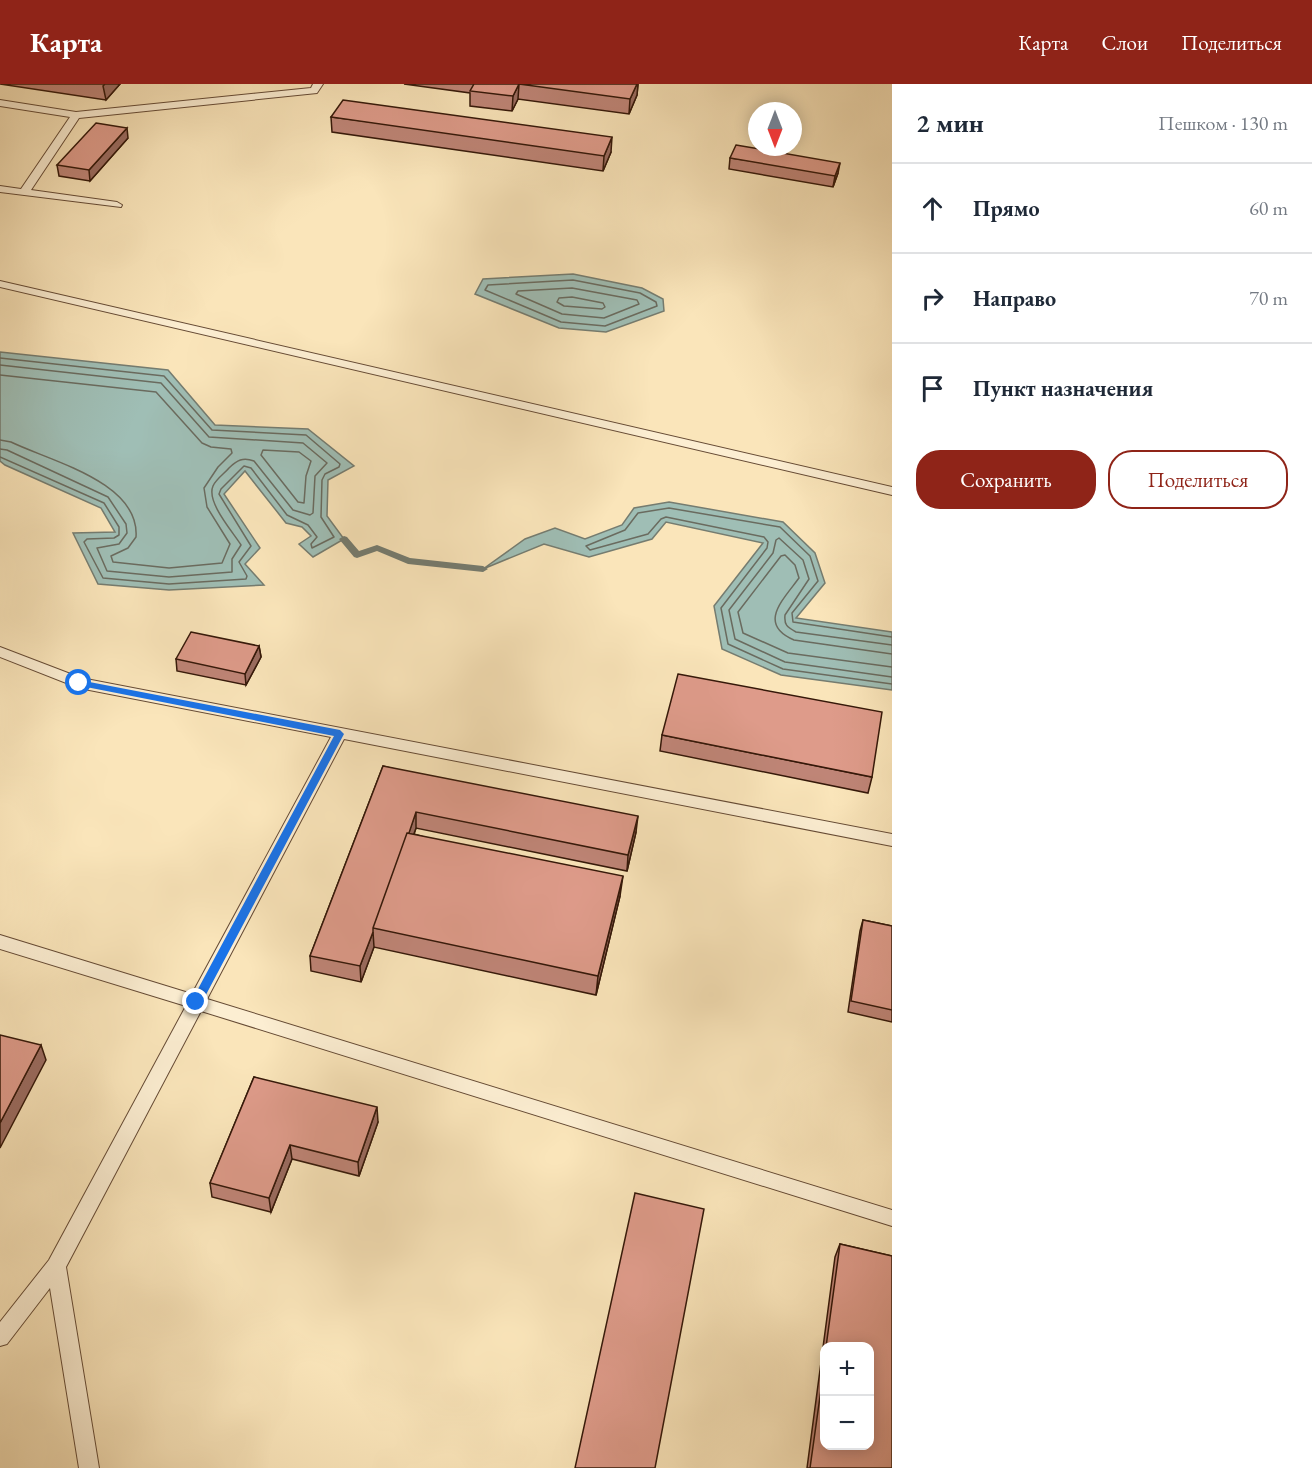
<!DOCTYPE html>
<html lang="ru">
<meta charset="utf-8">
<style>
body{margin:0;font-family:"EB Garamond",serif;background:#f2f2f3;color:#1f2937}
.controls{position:absolute;right:18px;bottom:18px;display:grid;overflow:hidden;border-radius:12px;box-shadow:0 3px 15px #0003}
.controls button{width:54px;height:54px;display:grid;place-items:center;padding:0;border:0;border-bottom:2px solid #e0e1e3;background:#fff;color:#1f2937;font:30px sans-serif}
.compass{position:absolute;left:748px;top:18px;width:54px;height:54px;border-radius:50%;background:#fff;box-shadow:0 3px 15px #0003;rotate:180deg}
.stop{position:absolute;width:18px;height:18px;margin:-14px;border:4px solid #1a73e8;border-radius:50%;background:#fff}
.stop.end{background:#1a73e8;border-color:#fff;box-shadow:0 2px 6px #0008}
.list{margin:0;padding:0;list-style:none}
h2{display:flex;justify-content:space-between;align-items:center;height:78px;margin:0;padding:0 24px;font-size:26px}
h2 small{font-size:20px;font-weight:400;color:#747a83}
.list li{display:grid;grid-template-columns:39px 1fr auto;gap:18px;align-items:center;box-sizing:border-box;height:90px;padding:0 24px;border-top:2px solid #e0e1e3}
.list b{display:block;font-size:22px;white-space:nowrap}
.list em{font-size:20px;font-style:normal;color:#747a83}
.actions{display:flex;gap:12px;padding:18px 24px}
.actions a{flex:1;padding:14px 0;border:2px solid #8f2418;border-radius:24px;text-align:center;font-size:21px;color:#8f2418}
.actions .main{background:#8f2418;color:#fff}
.icon{flex:none;width:33px;height:33px;fill:none;stroke:currentColor;stroke-width:2;stroke-linecap:round;stroke-linejoin:round}
.map{position:relative;flex:none;width:892px;height:1384px;overflow:hidden}
header{display:flex;align-items:center;gap:36px;box-sizing:border-box;height:84px;padding:0 30px;background:#8f2418;color:#fff}
header strong{font-size:28px}
nav{display:flex;gap:33px;margin-inline-start:auto;font-size:21px}
main{display:flex}
aside{flex:1;background:#fff}
.map>svg:first-child{display:block}
.water{fill:#9fbeb5;stroke:#757c70;stroke-width:1.5}
.lines{fill:none;stroke-linecap:round;stroke-linejoin:round}
.shore{stroke:#6a6b5f;stroke-width:1.5}
.stream{fill:#757c70;fill-rule:evenodd}
.service-casing{stroke:#664b35;stroke-width:2}
.service{fill:#fceed2;fill-rule:evenodd}
.wall{fill:#bf8577;stroke:#351809;stroke-width:1.5;fill-rule:evenodd}
.shaded-wall{fill:#9b6c61;stroke:#351809;stroke-width:1.5}
.building{fill:#de9b8a;stroke:#351809;stroke-width:1.5}
.route{fill:#1a73e8}
</style>
<header>
<strong>Карта</strong>
<nav><a>Карта</a><a>Слои</a><a>Поделиться</a></nav>
</header>
<main>
<div class="map">
<svg width="892" height="1384" viewBox="0 0 892 1384">
<rect width="100%" height="100%" fill="#fae5ba"/>
<filter id="stains"><feTurbulence type="fractalNoise" baseFrequency=".00333" numOctaves="4"/><feColorMatrix values="0 0 0 0 .2 0 0 0 0 .09 0 0 0 0 .02 0 0 0 .5 -.17"/></filter>
<radialGradient id="worn" r=".72"><stop offset=".6" stop-color="#630" stop-opacity="0"/><stop offset="1" stop-color="#630" stop-opacity=".3"/></radialGradient>
<path class="water" d="M573,190L642,204L663,215L664,227L606,248L559,244L475,210L483,195Z
M0,268L168,286L215,341L308,345L354,382L328,396L327,432L344,455L313,473L299,460L311,452L302,443L286,439L245,387L224,410L260,464L245,480L264,501L169,506L98,500L73,449L115,448L101,424L5,381L0,377Z
M669,418L783,438L815,469L825,499L796,534L892,548V606L781,591L722,565L714,522L763,459L666,438L652,455L589,473L544,460L483,485L525,455L555,444L585,455L622,441L634,424Z"/>
<g class="lines">
<path class="shore" d="M573,196L640,209L656,218L657,222L605,242L561,238L485,206L488,201Z
M572,204L637,216L639,220L604,234L562,230L516,210L518,207Z
M572,213L603,219L605,223L602,225L564,222L557,218L559,214Z
M0,274L164,292L212,346L306,351L340,380L339,383L325,390L322,396L321,433L334,453L312,464L311,460L317,453L308,441L287,431L251,384L244,382L221,405L219,410L251,462L239,478L247,492L246,495L169,500L103,494L84,458L87,455L114,454L119,451V443L104,419L0,373
M0,281L161,299L209,353L303,359L327,379L315,392L313,429L310,431L293,426L254,377C243,373 237,376 229,384C224,390 216,395 213,402C206,418 233,448 241,461L232,475V488L169,493L107,487L97,464L119,460L127,449L126,440L108,413L7,366L0,365
M0,291L156,308L202,359L211,363L231,365L232,369L218,383L204,404L207,423L230,460L222,479L169,484L113,478L111,472L128,464L136,453C140,398 50,377 11,358L0,356
M263,366L299,368L311,377L306,392L304,419L298,418L261,371Z
M892,553L793,538L792,529L818,497L810,472L780,443L669,424L638,429L625,446L586,462L590,466L648,450L661,435L666,433L764,453L768,458L767,464L721,524L728,560L783,585L892,600
M892,561L796,548C787,543 784,541 785,531L809,495L803,476L779,454L776,456L773,469L729,526L735,555L785,578L892,593
M892,570L794,556C757,540 783,516 799,494L795,481L785,471L781,472L738,528L743,549L788,569L892,583"/>
<path class="stream" d="M344,452L347,453L359,467L377,461L410,474L483,482L488,485L483,488L408,480L377,467L357,474L354,473L339,455Z"/>
<defs>
<path id="service" d="M313,0H323L317,9L79,34L31,106L117,118L122,121L121,123L0,108V102L21,105L70,33L0,22V16L76,28L311,4Z
M0,197L892,403V411L0,203Z
M0,563L81,594L892,750V762L344,655L207,915L892,1126V1142L201,927L66,1183L99,1384H79L50,1204L7,1260L0,1262V1238L49,1176L186,922L0,865V851L192,910L331,653L79,604L0,573Z"/>
</defs>
<use href="#service" class="service-casing"/>
<use href="#service" class="service"/>
</g>
<path class="wall" d="M0,0H120L106,16Z
M404,0H638L637,11L629,30L518,15L512,27L470,22V9Z
M331,33L611,68L603,87L332,48Z
M128,54L90,97L59,92L57,81Z
M730,74L838,89L833,103L729,85Z
M259,562L261,573L246,601L177,587L176,575Z
M662,651L872,693L868,709L660,667Z
M383,682L636,748L627,787L416,744L414,750L620,812L596,911L374,863L361,898L311,887L310,872Z
M863,836L892,842V938L848,928L860,847Z
M254,993L378,1038L359,1092L292,1075L271,1128L212,1113L210,1099Z
M840,1160L892,1172V1384H807L835,1173ZM825,1263H870V1362H825Z"/>
<path class="shaded-wall" d="M105,0H120L106,16L103,2Z
M519,0L518,15L512,27L513,12Z
M637,0H638L637,11L629,30L630,15Z
M127,44L128,54L90,97L89,86Z
M612,53L611,68L603,87L604,72Z
M840,79L838,89L833,103L835,92Z
M259,562L261,573L246,601L245,590Z
M416,728V744L380,845L374,844Z
M638,732L636,748L627,787L628,771Z
M623,792L620,812L596,911L598,892Z
M373,848L374,863L361,898L360,882Z
M41,961L46,976L0,1064V1039Z
M377,1023L378,1038L359,1092L358,1078Z
M290,1061L292,1075L271,1128L269,1114Z"/>
<path class="building" d="M474,0H637L630,15L519,0L513,12L470,7Z
M343,16L612,53L604,72L331,33Z
M96,39L127,44L89,86L57,81Z
M736,61L840,79L835,92L730,74Z
M191,548L259,562L245,590L176,575Z
M678,590L882,628L872,693L662,651Z
M383,682L638,732L628,771L416,728L409,749H407L373,844V848L360,882L310,872Z
M407,749L623,792L598,892L373,844Z
M863,836L892,842V926L851,917Z
M0,951L41,961L0,1039Z
M254,993L377,1023L358,1078L290,1061L269,1114L210,1099Z
M635,1109L704,1125L655,1384H575Z
M840,1160L892,1172V1384H810L825,1277V1362H870V1263H826Z"/>
<path class="route" d="M79,596L340,646L344,650L200,922H192L191,918L334,652L76,601L74,599Z"/>
<rect width="100%" height="100%" filter="url(#stains)"/>
<rect width="100%" height="100%" fill="url(#worn)"/>
</svg>
<div class="controls">
<button>+</button>
<button>−</button>
</div>
<svg class="compass" viewBox="-18 -18 36 36"><path d="M0-13l5 13h-10z" fill="#e53935"/><path d="M0 13l5-13h-10z" fill="#747a83"/></svg>
<div class="stop" style="left:79px;top:599px"></div>
<div class="stop end" style="left:196px;top:918px"></div>
</div>
<aside>
<h2>2 мин<small>Пешком · 130 m</small></h2>
<ul class="list">
<li><svg class="icon" aria-label="ahead" viewBox="0 0 24 24"><path d="M12 20V5M6 11l6-6 6 6"/></svg><div><b>Прямо</b></div><em>60 m</em></li>
<li><svg class="icon" aria-label="right" viewBox="0 0 24 24"><path d="M7 20v-9h11M14 6l5 5-5 5"/></svg><div><b>Направо</b></div><em>70 m</em></li>
<li><svg class="icon" aria-label="arrive" viewBox="0 0 24 24"><path d="M6 21V4h12l-3 4 3 4H6"/></svg><div><b>Пункт назначения</b></div></li>
</ul>
<div class="actions"><a class="main">Сохранить</a><a>Поделиться</a></div>
</aside>
</main>
